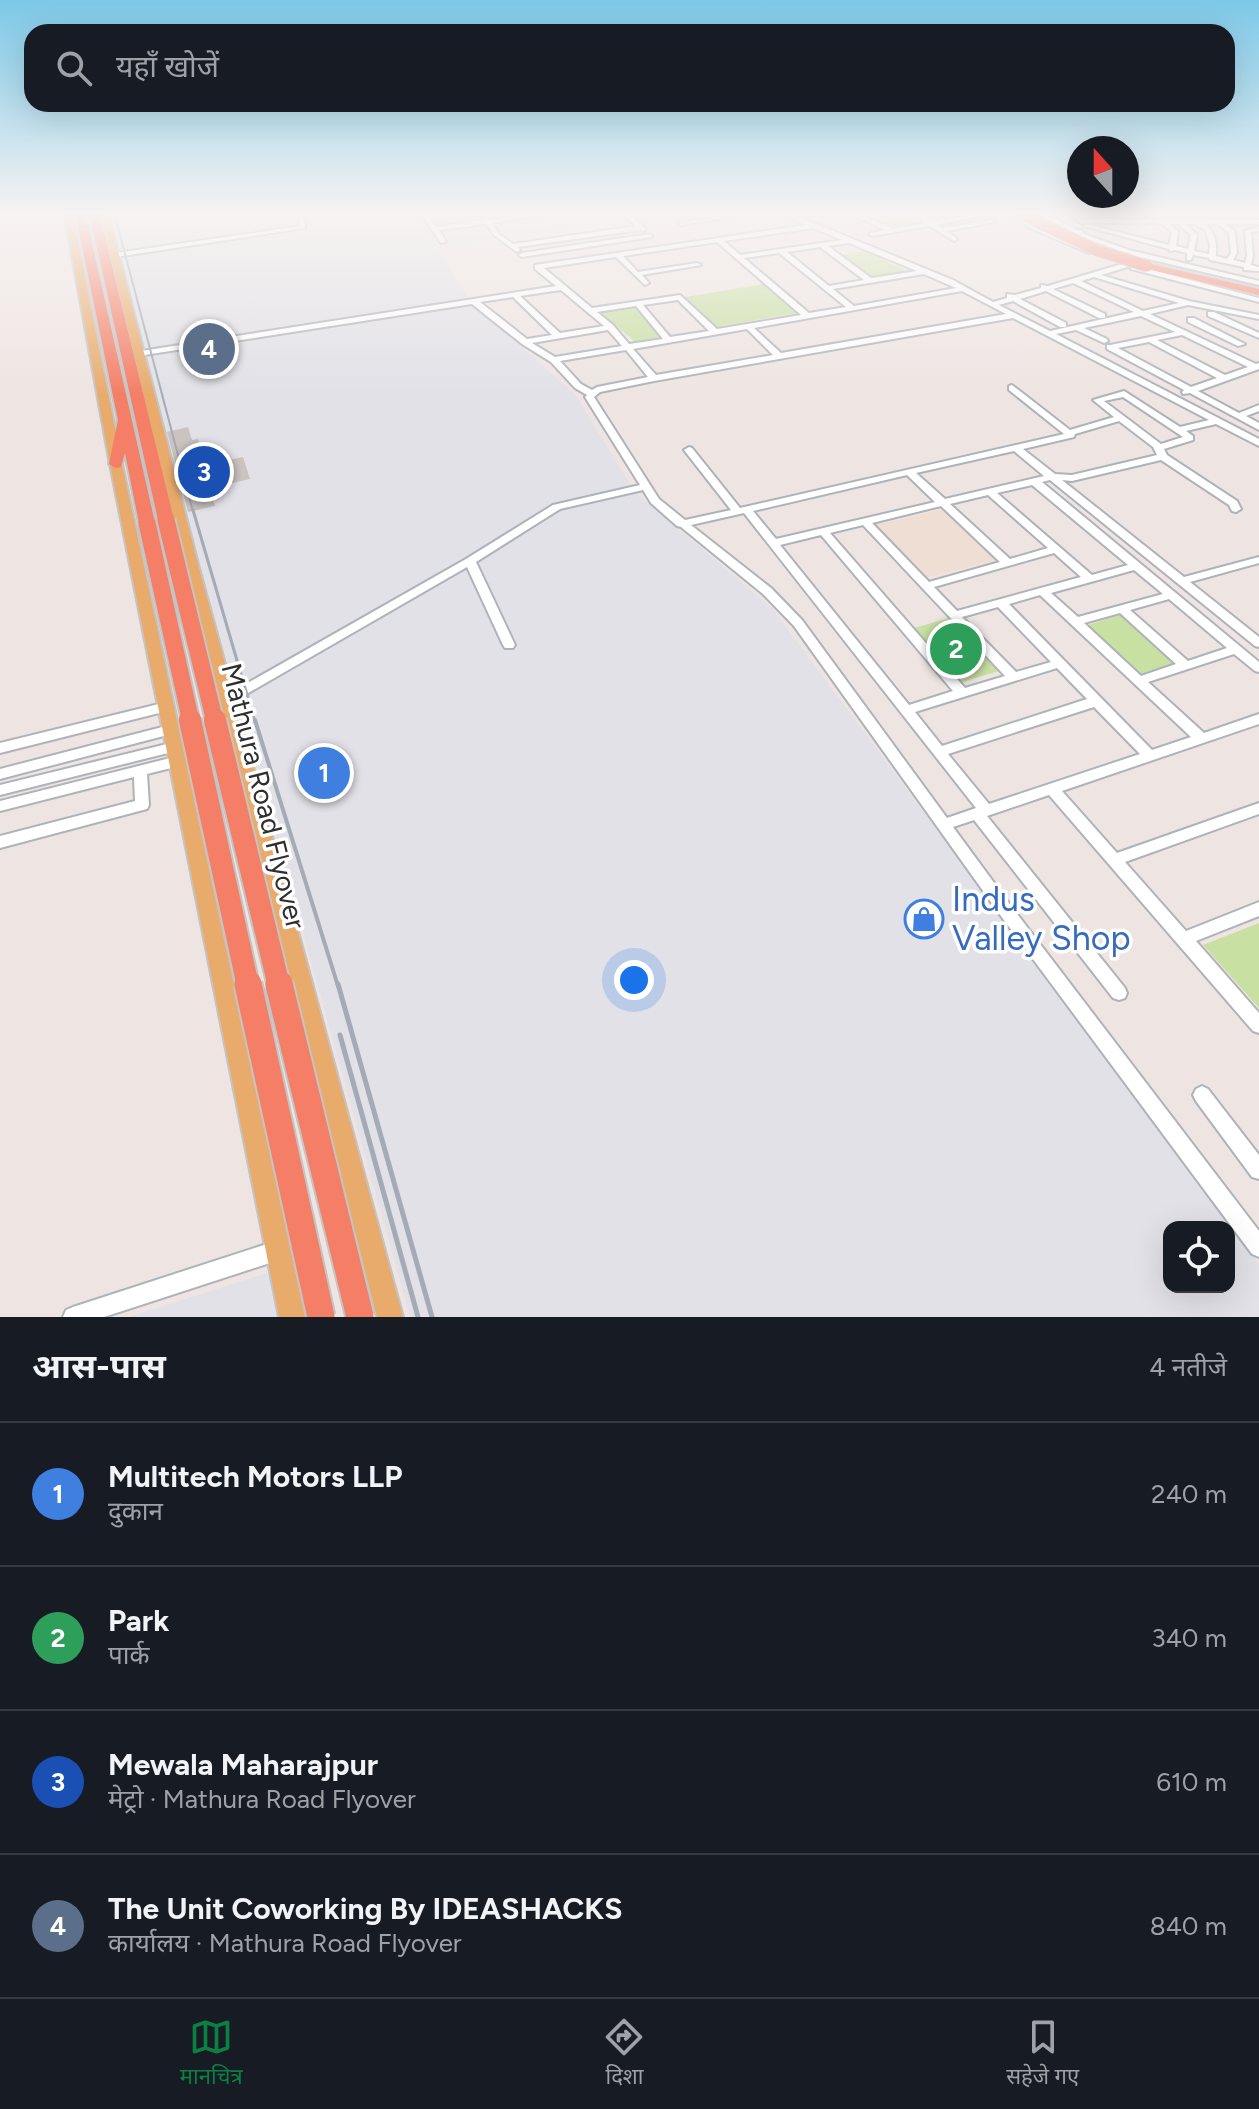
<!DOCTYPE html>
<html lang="hi">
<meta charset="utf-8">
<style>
body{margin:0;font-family:Figtree,"Noto Sans Devanagari",sans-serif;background:#242831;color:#f1f3f6}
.controls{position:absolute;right:24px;bottom:24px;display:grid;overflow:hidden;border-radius:16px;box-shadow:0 8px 32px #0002}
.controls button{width:72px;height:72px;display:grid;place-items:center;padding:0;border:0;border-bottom:2px solid #363941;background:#171b24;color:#f1f3f6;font:40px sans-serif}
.compass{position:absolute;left:1067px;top:136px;width:72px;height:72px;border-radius:50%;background:#171b24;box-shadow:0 8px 32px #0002;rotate:339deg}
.you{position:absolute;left:634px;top:980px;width:28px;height:28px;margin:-20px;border:6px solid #fff;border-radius:50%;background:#1a73e8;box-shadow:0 0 0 12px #1a73e833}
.badge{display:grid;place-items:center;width:52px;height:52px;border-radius:50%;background:#0b8043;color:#fff;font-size:26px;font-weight:700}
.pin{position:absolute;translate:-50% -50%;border:4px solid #fff;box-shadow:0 2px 8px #0006}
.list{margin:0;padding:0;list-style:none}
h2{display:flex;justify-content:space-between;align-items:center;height:104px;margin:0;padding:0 32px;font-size:34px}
h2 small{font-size:26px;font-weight:400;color:#9ea1a6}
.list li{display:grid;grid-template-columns:52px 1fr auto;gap:24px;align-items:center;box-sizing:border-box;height:144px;padding:0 32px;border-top:2px solid #363941}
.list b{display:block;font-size:30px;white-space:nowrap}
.list p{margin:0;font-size:26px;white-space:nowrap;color:#9ea1a6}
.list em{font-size:26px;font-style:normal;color:#9ea1a6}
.icon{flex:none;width:44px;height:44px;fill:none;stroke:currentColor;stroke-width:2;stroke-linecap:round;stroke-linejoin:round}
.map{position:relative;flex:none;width:1259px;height:1317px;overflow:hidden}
.search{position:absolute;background:#171b24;box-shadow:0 8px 32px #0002;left:24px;right:24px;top:24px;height:88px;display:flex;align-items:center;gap:20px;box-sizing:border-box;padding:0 28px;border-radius:24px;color:#9ea1a6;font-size:30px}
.sheet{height:680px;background:#171b24}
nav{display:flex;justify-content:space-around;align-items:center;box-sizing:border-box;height:112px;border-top:2px solid #363941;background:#171b24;font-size:22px;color:#9ea1a6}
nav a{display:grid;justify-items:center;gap:4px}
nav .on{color:#0b8043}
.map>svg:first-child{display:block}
.industrial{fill:#e1e1e7;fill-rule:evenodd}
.education{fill:#eeded3}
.green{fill:#c8e0a2}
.building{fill:#cac3bf}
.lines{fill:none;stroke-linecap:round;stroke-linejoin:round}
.minor-casing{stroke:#aeb3b9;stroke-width:4}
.major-casing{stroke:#c4c4c4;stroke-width:4}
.highway-casing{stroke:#c4c4c4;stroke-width:4}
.minor{fill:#fff;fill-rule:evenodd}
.major{fill:#e8ab6c;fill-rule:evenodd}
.highway{fill:#f47e66;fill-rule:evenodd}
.rail-far3{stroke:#a4abb6;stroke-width:2}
.rail-far2{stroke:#a4abb6;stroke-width:3}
.rail-far1{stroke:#a4abb6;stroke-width:4}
.rail{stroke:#a4abb6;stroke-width:5}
.highway-bridge-far3-casing{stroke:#c4c4c4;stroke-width:13;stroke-linecap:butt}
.highway-bridge-far2-casing{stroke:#c4c4c4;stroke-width:21;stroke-linecap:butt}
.highway-bridge-far1-casing{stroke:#c4c4c4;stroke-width:26;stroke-linecap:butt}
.highway-bridge-casing{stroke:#c4c4c4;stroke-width:31;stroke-linecap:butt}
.highway-bridge-far3{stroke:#f47e66;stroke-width:11}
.highway-bridge-far2{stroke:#f47e66;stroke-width:17}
.highway-bridge-far1{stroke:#f47e66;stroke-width:22}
.highway-bridge{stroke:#f47e66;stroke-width:27}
.labels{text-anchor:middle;stroke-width:7;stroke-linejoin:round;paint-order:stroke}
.street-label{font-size:28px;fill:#2e2e2e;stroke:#fff}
.near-shop-label{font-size:34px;fill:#366cbe;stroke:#fff;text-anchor:start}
</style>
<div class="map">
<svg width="1259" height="1317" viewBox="0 0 1259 1317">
<rect width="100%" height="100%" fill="#eee5e2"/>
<path class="industrial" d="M102,212H689L437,248L472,304L574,393L635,492L772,608L1259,1264V1317H410ZM1169,1227H1229V1287H1169Z
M289,1266L300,1317H129Z"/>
<path class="education" d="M944,509L997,560L925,578L875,525Z"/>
<path class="green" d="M853,212H909L927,224L893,229Z
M864,251L907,271L869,277L839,255Z
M764,284L797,313L715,327L685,297Z
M634,306L661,337L635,342L600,312Z
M1123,614L1178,662L1138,675L1085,626Z
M949,618L999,671L962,682L914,628Z
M1259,923V1008L1203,945Z"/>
<path class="building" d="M188,427L192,440L198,439L205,465L243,457L250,479L210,488L215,506L188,512L167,432Z"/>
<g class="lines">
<defs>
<path id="minor" d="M298,212H304L305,228L116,257L113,255L116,253L300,226Z
M420,212H426L436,227L484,220L478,212H484L490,220L545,212H563L492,223L499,234L513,244L636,226L619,212H626L646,229L643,231L640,230L518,247L520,250L517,252L495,236L486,224L439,230L446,242L441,243Z
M743,212H760L681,225L678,223Z
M778,212H787L953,280L993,302L1007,298V294L1015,295L1041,288V285L1048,286L1125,263L1138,257L1081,237L1073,242L1094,252L1089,253L1032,229L1006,212H1013L1036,227L1067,239L1076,235L1035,212H1043L1077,230H1082L1084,234L1129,250L1259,281V285L1144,258L1133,265L1259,298V302L1131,269V266L1101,275L1189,301L1259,315V319L1188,305L1150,314L1256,364L1259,363V369L1198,391L1239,413L1259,405V411L1246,416L1259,423V430L1190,393L1183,394L1182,392L1184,390L1107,349V345H1110L1175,332L1141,316L1084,328L1107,339L1108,341L1104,343L1076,330L1056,334L1259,439V446L1216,424L1186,431L1193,436V440L1164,449L1167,455L1237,501L1241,509L1236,512L1232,511L1229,505L1161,460L1072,481L1062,480L1184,577L1259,557V563L1190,582L1259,637V647L1255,646L1050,480L1042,482L1259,662V672L1255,671L1234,654L1148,682L1204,733L1259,714V724L1062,791L1117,853L1259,803V814L1125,862L1186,931L1259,902V916L1196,941L1259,1013V1033L1253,1031L1049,795L987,816L1125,988L1127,993L1125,998L1119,1000L1113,998L974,820L953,827L1011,906L1259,1231V1257L1252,1254L1001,916L794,626L763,594L681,527L677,526L651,503L643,490L560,509L476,562L515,645L513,648H505L503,645L467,567L231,703H223L221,700L223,697L466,559L553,505L640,485L585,397L587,395L575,388L551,362L522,344L472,304L138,356H135V352L556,286L535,269V265L806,225ZM813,228L842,240L740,255L724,241ZM717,242L801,315L717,329L680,295L592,308L544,268L616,257L645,285L649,283L642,275L701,265L697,263L638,272L623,256ZM849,243L917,271L871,278L828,246ZM820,247L864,280L829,286L787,252ZM779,253L846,307L809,313L744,258ZM924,274L956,288L854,306L833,289ZM1094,277L1179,303L1143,311L1081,281ZM1073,283L1134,312L1050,331L999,305L1013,301L1060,327H1066V323L1020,299L1046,291L1099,318H1105V314L1053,289ZM561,290L604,326L560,333L520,296ZM962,291L1006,314L781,353L754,328ZM513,297L552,335L527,339L480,302ZM678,300L709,331L670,337L643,305ZM636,306L663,339L629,344L613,325L597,312ZM1013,318L1209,420L1180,427L1124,391L1093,400L1114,417L1070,430L1012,385L1009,386V390L1064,434L740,508L692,448L689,447L684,450L731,510L685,520L659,499L594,397L600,392L654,381ZM747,329L773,355L656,375L633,349ZM608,330L622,346L555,357L532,343ZM1182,335L1248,367L1225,375L1157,340ZM1149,342L1217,378L1191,387L1118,348ZM626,350L648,377L597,387L592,390L581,384L560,361ZM1123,397L1183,437L1161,444L1104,401ZM1119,421L1153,447L1157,455L1072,475L1055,474L1023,449L1074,437L1075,434ZM1014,451L1044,476L945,499L916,473ZM907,475L935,502L776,539L753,511ZM1032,485L1128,565L1092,575L997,493ZM988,495L1048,548L1010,559L950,504ZM941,506L1000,562L929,582L872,523ZM744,513L976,808L947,818L802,620L771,588L691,525ZM863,525L1005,676L965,688L830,533ZM821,535L953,691L909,705L780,545ZM1054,553L1081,577L957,611L934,587ZM1134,570L1163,594L1078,617L1051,593ZM1040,595L1191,737L1152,750L1009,604ZM1169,599L1227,648L1188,661L1130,610ZM998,607L1051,662L1016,672L962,617ZM1120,613L1176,664L1141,676L1084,623ZM1057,668L1087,699L942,746L915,712ZM1094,707L1140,754L989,804L948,754Z
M847,212H855L893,229L925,223L910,212H941L924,216L932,222L982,213L985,215L937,225L942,228L992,220L995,222L947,231L956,238L957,239L954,241L930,226L872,236L869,234L870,233L885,230Z
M1065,212H1072L1082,219L1259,220V224H1226L1235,232L1237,253L1233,260L1245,263L1247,255L1245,231L1259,227V231L1251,232L1253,255L1251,265L1259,267V271L1244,270V267L1210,260L1209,258L1193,255L1191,260H1187V253L1175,250L1170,251L1169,249L1084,226L1087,224L1169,245L1172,232L1161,223H1081ZM1169,223L1178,224L1191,235L1188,249L1176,246L1178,231ZM1185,224H1195L1206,231L1210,246L1209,254L1194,251L1197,235ZM1204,224H1218L1229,233L1231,253L1227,259L1216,256C1217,243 1215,231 1204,224Z
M650,234L652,235V237L522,257L519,255L522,253Z
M1208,312H1214L1259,333V338L1208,316Z
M1188,318H1194L1245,344L1238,346L1188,322Z
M167,702L171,704L173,707L171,710L0,753V743Z
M170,725L175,727L176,730L175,733L0,779V769Z
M175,742L180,744L182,747L180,750L0,795V785Z
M178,756L183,757L185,761L183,765L147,774L149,805L147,809L0,848V836L135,801L134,777L0,811V801Z
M1202,1086L1208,1089L1259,1155V1179L1252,1177L1196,1101L1193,1095L1196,1089Z
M279,1240L286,1243L289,1250L286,1257L279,1260L104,1317H63L66,1310L73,1307Z"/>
<path id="major" d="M64,212H72L122,464L305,1317H279L110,464Z
M100,212H108L199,568L403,1317H377L185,568Z"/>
<path id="highway" d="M75,212H85L155,523L147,528L139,523L125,453L121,467L116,468L109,464L118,420Z
M89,212H99L174,520L171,523H161L158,520Z
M1147,263L1259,289V295L1143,268V264Z"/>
</defs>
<use href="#minor" class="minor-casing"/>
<use href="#major" class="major-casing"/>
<use href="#highway" class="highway-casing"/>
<use href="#minor" class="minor"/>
<use href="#major" class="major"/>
<use href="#highway" class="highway"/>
<path class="rail-far3" d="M114,212L193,512"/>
<path class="rail-far2" d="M193,510L255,722"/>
<path class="rail-far1" d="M255,720L338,986"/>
<path class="rail" d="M338,984L432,1317
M340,1035L418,1317"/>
<defs>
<path id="highway-bridge-far3" d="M1017,212L1096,250L1147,266"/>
<path id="highway-bridge-far2" d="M166,520L215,722
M147,523L191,722"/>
<path id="highway-bridge-far1" d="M190,720L248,986
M215,720L279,986"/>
<path id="highway-bridge" d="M248,984L321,1317
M279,984L360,1317"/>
</defs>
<use href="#highway-bridge-far3" class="highway-bridge-far3-casing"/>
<use href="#highway-bridge-far2" class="highway-bridge-far2-casing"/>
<use href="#highway-bridge-far1" class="highway-bridge-far1-casing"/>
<use href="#highway-bridge" class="highway-bridge-casing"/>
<use href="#highway-bridge-far3" class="highway-bridge-far3"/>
<use href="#highway-bridge-far2" class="highway-bridge-far2"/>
<use href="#highway-bridge-far1" class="highway-bridge-far1"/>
<use href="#highway-bridge" class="highway-bridge"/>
</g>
<linearGradient id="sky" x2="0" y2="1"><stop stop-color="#7dc8e8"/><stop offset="0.54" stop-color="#f7f3f2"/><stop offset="1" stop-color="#f7f3f2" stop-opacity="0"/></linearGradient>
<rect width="1259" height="396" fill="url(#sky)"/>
<defs>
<symbol id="shop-ring" viewBox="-11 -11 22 22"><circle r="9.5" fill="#fff" stroke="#3f7fe0" stroke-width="1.5"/><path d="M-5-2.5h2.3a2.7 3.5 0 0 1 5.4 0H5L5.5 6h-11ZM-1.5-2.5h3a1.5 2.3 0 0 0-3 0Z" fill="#3f7fe0"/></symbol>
</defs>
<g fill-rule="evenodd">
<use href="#shop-ring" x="902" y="897" width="44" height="44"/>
</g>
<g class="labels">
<g class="street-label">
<text transform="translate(264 796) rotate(76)" y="10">Mathura Road Flyover</text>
</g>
<g class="near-shop-label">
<text x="952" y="911">Indus<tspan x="952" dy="39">Valley Shop</tspan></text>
</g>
</g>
</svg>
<div class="controls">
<button><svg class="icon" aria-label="locate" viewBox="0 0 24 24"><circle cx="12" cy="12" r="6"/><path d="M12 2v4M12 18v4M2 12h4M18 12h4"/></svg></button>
</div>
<svg class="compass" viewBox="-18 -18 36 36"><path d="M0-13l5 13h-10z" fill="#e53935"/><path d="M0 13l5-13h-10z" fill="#9ea1a6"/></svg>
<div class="you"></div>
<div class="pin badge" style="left:324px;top:773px;background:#3f7fe0">1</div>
<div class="pin badge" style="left:956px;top:649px;background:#2e9e5b">2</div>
<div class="pin badge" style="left:204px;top:472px;background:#1a4fb4">3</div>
<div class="pin badge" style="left:209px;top:349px;background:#5c6f8a">4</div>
<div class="search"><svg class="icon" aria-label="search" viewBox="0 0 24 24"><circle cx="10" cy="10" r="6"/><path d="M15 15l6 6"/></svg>यहाँ खोजें</div>
</div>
<section class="sheet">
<h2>आस-पास<small>4 नतीजे</small></h2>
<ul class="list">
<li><span class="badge" style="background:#3f7fe0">1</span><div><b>Multitech Motors LLP</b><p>दुकान</p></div><em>240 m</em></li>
<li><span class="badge" style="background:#2e9e5b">2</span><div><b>Park</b><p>पार्क</p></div><em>340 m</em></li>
<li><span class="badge" style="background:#1a4fb4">3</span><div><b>Mewala Maharajpur</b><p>मेट्रो · Mathura Road Flyover</p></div><em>610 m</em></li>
<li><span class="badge" style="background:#5c6f8a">4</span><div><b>The Unit Coworking By IDEASHACKS</b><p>कार्यालय · Mathura Road Flyover</p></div><em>840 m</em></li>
</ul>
</section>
<nav>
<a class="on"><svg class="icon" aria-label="map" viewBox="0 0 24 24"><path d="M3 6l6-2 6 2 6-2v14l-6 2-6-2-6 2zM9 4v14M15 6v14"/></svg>मानचित्र</a>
<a><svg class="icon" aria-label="directions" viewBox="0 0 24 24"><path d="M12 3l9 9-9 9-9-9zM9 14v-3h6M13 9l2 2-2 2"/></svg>दिशा</a>
<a><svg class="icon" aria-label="saved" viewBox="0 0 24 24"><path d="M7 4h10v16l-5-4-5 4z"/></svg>सहेजे गए</a>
</nav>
